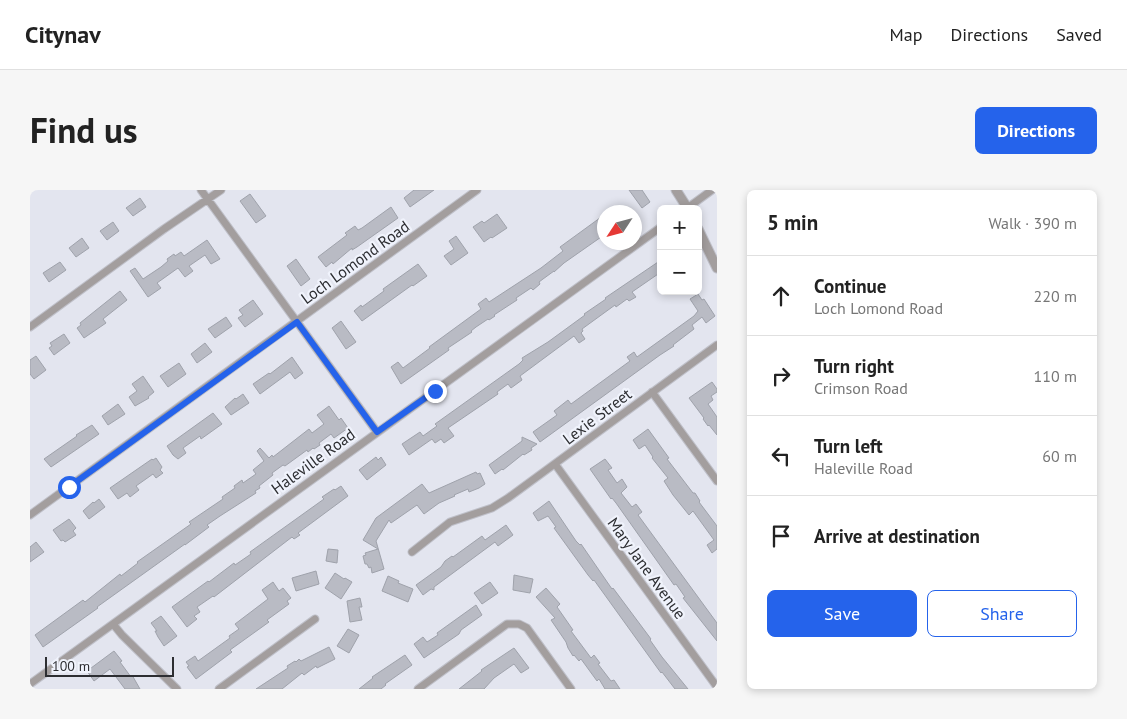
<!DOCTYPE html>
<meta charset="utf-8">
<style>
body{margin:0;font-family:"PT Sans",sans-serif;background:#f6f6f6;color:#222}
.controls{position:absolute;right:15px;top:15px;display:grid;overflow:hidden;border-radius:8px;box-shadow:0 2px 8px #0003}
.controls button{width:45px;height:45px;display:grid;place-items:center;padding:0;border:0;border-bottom:1px solid #e0e0e0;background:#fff;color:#222;font:25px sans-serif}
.compass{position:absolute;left:567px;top:15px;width:45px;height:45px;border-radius:50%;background:#fff;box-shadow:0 2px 8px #0003;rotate:234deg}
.scale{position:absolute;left:15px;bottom:12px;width:129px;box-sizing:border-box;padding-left:5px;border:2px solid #2d2e32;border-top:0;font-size:14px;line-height:18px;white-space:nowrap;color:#2d2e32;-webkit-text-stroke:4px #f0f3fc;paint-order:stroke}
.stop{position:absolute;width:15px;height:15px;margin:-11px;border:4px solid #2563eb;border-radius:50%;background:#fff}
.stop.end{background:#2563eb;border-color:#fff;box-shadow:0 1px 5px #0008}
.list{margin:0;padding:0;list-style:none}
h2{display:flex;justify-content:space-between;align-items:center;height:65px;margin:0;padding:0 20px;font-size:21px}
h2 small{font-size:16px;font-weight:400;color:#767676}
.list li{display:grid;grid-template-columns:32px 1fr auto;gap:15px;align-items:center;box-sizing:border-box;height:80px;padding:0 20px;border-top:1px solid #e0e0e0}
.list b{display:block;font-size:19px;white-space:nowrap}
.list p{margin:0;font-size:16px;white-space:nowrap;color:#767676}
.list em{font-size:16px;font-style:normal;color:#767676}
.actions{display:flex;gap:10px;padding:15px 20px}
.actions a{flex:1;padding:11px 0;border:1px solid #2563eb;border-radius:8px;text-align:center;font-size:18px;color:#2563eb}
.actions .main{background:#2563eb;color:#fff}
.icon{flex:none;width:28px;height:28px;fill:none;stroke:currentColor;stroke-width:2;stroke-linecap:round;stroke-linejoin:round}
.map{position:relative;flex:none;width:687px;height:499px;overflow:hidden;border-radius:8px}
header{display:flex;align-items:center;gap:30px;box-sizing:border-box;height:70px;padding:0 25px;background:#fff;border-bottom:1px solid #e0e0e0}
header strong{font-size:24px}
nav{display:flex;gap:28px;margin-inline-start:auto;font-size:18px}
.intro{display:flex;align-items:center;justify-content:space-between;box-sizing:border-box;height:120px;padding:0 30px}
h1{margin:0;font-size:35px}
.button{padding:12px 22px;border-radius:8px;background:#2563eb;color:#fff;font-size:18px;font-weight:700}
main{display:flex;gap:30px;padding:0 30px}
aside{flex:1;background:#fff;border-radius:8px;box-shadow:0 2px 8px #0003}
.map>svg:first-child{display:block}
.building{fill:#b9bbc4;stroke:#9fa2ab}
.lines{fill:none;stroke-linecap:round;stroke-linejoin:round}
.minor-casing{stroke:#bfc0c9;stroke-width:9}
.tertiary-casing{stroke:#bfc0c9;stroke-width:11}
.minor{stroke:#a39e9e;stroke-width:7}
.tertiary{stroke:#a39e9e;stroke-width:9}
.route{stroke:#2563eb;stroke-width:6}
.labels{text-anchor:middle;stroke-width:4.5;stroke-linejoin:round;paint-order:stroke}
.street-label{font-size:16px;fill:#2d2e32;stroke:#f0f3fc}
</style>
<header>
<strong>Citynav</strong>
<nav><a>Map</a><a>Directions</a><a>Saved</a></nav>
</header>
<div class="intro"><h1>Find us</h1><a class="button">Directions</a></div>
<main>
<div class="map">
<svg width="687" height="499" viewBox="0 0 687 499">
<rect width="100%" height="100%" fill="#e3e5ef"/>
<path class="building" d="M384,0H404L380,17L374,8Z
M599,0H612L620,12L612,18Z
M220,4L236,26L226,33L210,11Z
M110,8L116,17L103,26L96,18Z
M361,17L368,28L327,57L322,60V58L303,74L302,72L296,77L288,67L317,45L315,43L325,36L328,40L332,38Z
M467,24L477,38L462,48L461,47L454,52L443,37L452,31L454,33Z
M574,25V45L534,73L524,82V81L513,89L509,92L510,94L503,100L501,98L486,108L487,110L464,125L465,126L459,130L458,129L446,137L441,141L442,142L418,158L419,160L371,194L361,177L368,172L373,178L400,158L399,157L451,119L448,114L456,108L459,112L511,78L533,61L530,57Z
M83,32L89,41L77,50L70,41Z
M426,46L438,63L421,75L414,66L424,59L419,51Z
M52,48L59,58L46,67L39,58Z
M177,50L190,69L181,74L175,65L159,76L163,81L155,87L148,78L127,93L131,98L118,107L100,81L105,78L113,89L131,77L138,71L137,69L144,64L145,66L151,62L154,66Z
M266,69L280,89L271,96L257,76Z
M631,70V82L602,102L606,107L599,111L597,109L586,117L585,115L552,139L553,141L551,143L555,149L549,153L544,146L490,186L492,190L481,198L478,194L467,202L468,204L418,238L424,246L414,253L411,249L405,253L402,249L379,265L372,254L390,242L393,246L407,236L405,234L489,174L493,170L492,168L518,152L555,125L554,124L576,109L575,108Z
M30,72L36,80L19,92L13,83Z
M388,74L397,86L383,96L382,95L332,131L324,121L331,115L332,117L354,101L353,99Z
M90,101L97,110L73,129L76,133L54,148L47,138L51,135L50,133Z
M668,104L672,110L674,109L685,126L676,133L672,127L662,135L664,139L643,155L644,156L630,165L510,252L503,242L527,225L524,221L538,210L541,214L600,171L597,167L604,162L607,167L664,126L668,121L660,109Z
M223,110L233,124L215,137L208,128L213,125L209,120Z
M196,127L202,136L185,148L178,139Z
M311,131L326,152L316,159L302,138Z
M34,144L40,153L24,165L19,158L22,156L20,153Z
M175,153L182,162L167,173L161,164Z
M6,166L16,180L4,189L0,184V170Z
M262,167L273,183L265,189L260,182L230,204L223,194L239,183L240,184Z
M149,173L156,184L138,197L130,186Z
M113,186L124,202L118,207L119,208L105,216L99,207L107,201L102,194Z
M682,192L687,199V202L681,206L683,210L678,214L687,227V245L679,235L678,236L673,229L674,228L659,208Z
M213,204L219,213L201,225L195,217L205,208L206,209Z
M88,214L95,224L78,235L72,226Z
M299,216L309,230L311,228L318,238L304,248L301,244L289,253L290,255L284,259L283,258L278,262L277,260L255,276L253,275L242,283L243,285L229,296L230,298L225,301L226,303L190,326L177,335L179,337L155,355V354L67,417L68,418L13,457L5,445L53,410L55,412L90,384L91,386L108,373L107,372L161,334L159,332L193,309L192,307L205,298L204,296L212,290L213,293L226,284L223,280L234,271L227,261L230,258L239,268L242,265L243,267L279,239L282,243L294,234L287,225Z
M183,223L192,234L171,249L170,246L153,258L156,263L148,269L143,265L137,256Z
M62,235L69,244L21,277L14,269L47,246L46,245Z
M618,239L639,268L637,269L663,303H665L670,311L669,312L687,336V359L682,363L677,355L684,350L663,321L659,325L643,305L634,291L638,288L622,268L623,267L615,255L609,259L603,250Z
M492,247L507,254L501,258L502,260L494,265L493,264L473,280L472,279L465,284L459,275L492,251Z
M346,267L348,270L351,267L356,275L337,290L329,280Z
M126,268L132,277L130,280L133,283L126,288L123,284L106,296L109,300L100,307L97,303L88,309L80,298L122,269L123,270Z
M575,269L582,278L578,280L587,293L592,289L597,297L591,303L602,317L606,314L612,322L608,325L687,433V451L653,408L655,407L646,394L644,395L586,313L582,308L581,309L560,279Z
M446,282L447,284L450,283L455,294L449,298L439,302L438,299L424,305L425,306L409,313L394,324L387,315L361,333L359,330L346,351L354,379L342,383L341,377L339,378L337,374H335L333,366L336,365L335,363L348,359L333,350L346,328L392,294L399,303Z
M311,296L318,306L268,343L270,345L264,349L262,347L184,407L183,406L167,417L170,422L164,426L167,429L157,437L142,417L178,391L179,392L204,373L205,375L221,364L220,362L294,309L292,307L304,299L305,300Z
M69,309L75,317L59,329L53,321L63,312L64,313Z
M519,311L546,351L550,355L551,354L582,399L583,398L621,449L620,450L632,467L658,499H645L632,482L631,483L564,390L563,391L558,385L524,338L526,337L518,326L508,331L503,323Z
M39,329L46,338L43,341L46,345L35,352L33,350L31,351L23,340Z
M476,335L483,345L468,356L465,352L404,397V400L401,399L393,405L386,395L411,377L415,371L422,366L423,367L452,346L455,350Z
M6,352L14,362L0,372V357Z
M298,359L308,360L307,373L296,371Z
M286,381L289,394L266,401L262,388Z
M305,383L314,389L315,388L322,392L311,409L295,398Z
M484,385L503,389L500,403L483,400Z
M358,386L369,391L368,393L383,399L378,412L352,401Z
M243,392L249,401L253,398L261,408L257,411L259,414L237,430L239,432L200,460L202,462L166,489L157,477L159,476L156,472L165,466L168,471L200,448L199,446L209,439L205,434L238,409L232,400Z
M460,392L468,403L452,414L444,403Z
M516,398L530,414L527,417L543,440L541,441L561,468L564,465L570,473L568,474L581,491L584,490L590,499H575L569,489L567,491L551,469L549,471L544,465L543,466L538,458L536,452L521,430L525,428L506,407Z
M330,408L332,417H329L332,430L320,432L317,411Z
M446,415L452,425L431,440L429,444L394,468L384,454L393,447L397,452L408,445L407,443Z
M131,426L147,446L134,456L128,447L125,441H127L121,433Z
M318,439L329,445L319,463L307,456Z
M299,457L305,469L287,478L286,476L274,485L272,483L252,499H226L258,478L257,476L265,471L266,472L269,469L271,471Z
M484,458L499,478L491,483L484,474L464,488L454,499H429L452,481L451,480Z
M84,461L92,471L90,472L101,487L102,485L110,499H95L80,479L64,491L57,481Z
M375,465L382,475L355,494L356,495L351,499H329L343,488L342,487Z"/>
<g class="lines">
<defs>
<path id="minor" d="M171,0L347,242
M656,19L682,0
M0,137L134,39L191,0
M622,202L687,291
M525,274L687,497
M0,325L447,0
M382,362L420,332L462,318L478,308L687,155
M83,434L92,445L147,499
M0,494L631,37
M189,499L285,429
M388,499L477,434H489L497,438L541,499"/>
<path id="tertiary" d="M646,0L658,19
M668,39L687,78"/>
</defs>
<use href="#minor" class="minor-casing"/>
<use href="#tertiary" class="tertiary-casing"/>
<use href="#minor" class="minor"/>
<use href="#tertiary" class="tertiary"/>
</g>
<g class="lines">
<path class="route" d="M39,297L267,132L347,242L405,201"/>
</g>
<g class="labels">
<g class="street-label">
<text transform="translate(325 72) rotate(-36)" y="6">Loch Lomond Road</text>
<text transform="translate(567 226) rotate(-37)" y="6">Lexie Street</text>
<text transform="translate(283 271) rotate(-36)" y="6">Haleville Road</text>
<text transform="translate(617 378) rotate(54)" y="6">Mary Jane Avenue</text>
</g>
</g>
</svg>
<div class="controls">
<button>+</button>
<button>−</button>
</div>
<svg class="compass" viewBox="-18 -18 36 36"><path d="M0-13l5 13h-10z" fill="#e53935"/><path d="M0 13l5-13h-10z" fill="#767676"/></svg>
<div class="scale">100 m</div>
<div class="stop" style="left:39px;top:297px"></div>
<div class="stop end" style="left:405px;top:201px"></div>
</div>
<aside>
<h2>5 min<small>Walk · 390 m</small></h2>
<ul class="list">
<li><svg class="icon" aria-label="ahead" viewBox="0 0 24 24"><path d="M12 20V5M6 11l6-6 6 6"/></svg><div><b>Continue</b><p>Loch Lomond Road</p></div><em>220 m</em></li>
<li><svg class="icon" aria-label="right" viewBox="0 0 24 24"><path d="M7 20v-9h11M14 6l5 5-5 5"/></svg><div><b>Turn right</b><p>Crimson Road</p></div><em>110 m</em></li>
<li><svg class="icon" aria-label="left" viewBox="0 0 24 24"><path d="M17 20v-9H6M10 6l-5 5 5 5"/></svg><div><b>Turn left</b><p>Haleville Road</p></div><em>60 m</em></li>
<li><svg class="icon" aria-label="arrive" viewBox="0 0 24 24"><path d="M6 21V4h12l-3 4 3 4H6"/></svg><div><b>Arrive at destination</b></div></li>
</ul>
<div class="actions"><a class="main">Save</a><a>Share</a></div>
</aside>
</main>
